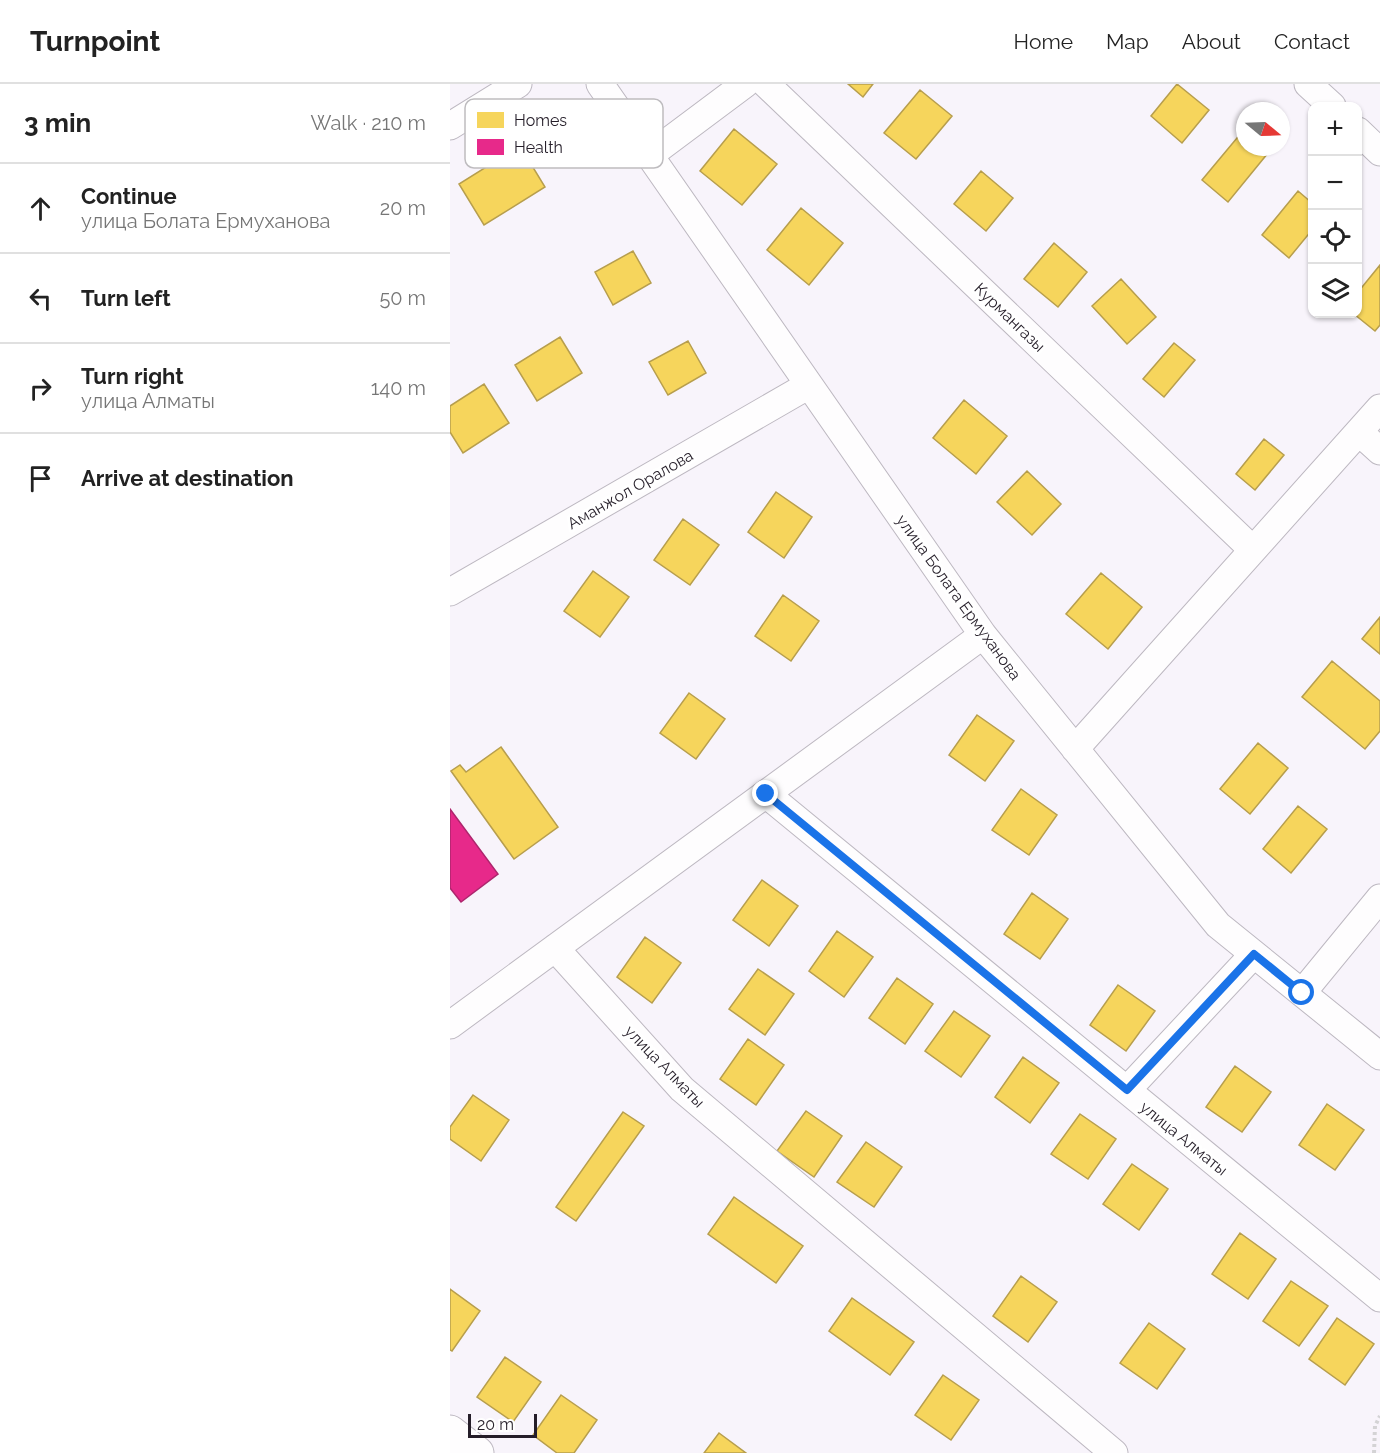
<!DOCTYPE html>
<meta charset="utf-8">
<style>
body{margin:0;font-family:Raleway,sans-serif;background:#f2f2f2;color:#222}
.controls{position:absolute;right:18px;top:18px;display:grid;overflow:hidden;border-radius:12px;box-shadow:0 2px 4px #0004}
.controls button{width:54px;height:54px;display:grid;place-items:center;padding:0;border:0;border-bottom:2px solid #e0e0e0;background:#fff;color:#222;font:30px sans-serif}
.compass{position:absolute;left:786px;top:18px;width:54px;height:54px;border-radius:50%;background:#fff;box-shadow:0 2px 4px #0004;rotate:109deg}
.scale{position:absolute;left:18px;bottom:15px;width:69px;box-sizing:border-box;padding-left:6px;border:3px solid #251e29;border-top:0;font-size:16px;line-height:21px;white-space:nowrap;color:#251e29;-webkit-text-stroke:4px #fff;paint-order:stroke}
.stop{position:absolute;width:18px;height:18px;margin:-14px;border:4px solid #1a73e8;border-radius:50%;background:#fff}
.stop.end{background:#1a73e8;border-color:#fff;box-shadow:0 2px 6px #0008}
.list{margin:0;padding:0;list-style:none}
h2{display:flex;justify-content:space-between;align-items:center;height:78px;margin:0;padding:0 24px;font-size:26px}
h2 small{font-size:20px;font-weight:400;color:#767676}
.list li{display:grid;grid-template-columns:39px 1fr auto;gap:18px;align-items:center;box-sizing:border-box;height:90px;padding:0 24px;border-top:2px solid #e0e0e0}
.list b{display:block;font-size:22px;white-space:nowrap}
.list p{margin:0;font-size:20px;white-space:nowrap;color:#767676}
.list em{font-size:20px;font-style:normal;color:#767676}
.icon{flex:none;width:33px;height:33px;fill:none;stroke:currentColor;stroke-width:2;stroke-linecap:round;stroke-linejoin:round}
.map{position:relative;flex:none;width:930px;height:1369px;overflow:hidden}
header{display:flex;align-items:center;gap:36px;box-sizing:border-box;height:84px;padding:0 30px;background:#fff;border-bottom:2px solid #e0e0e0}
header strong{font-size:28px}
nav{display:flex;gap:33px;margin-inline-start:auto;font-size:21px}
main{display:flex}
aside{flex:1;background:#fff}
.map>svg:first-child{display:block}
.homes{fill:#f6d55c;stroke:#b79e4d;stroke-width:1.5}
.health{fill:#e7298a;stroke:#ad266d;stroke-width:1.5}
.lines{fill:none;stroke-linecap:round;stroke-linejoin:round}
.street-casing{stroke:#bdb8c1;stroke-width:29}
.secondary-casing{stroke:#bdb8c1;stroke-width:35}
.path{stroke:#d4d3d5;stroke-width:4;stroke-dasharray:3 3;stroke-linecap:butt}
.street{stroke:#fefdfe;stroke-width:27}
.secondary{stroke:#fefdfe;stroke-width:33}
.route{stroke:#1a73e8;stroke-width:8}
.labels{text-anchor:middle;stroke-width:6;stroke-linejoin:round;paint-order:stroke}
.street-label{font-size:16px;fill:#251e29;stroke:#fff}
.key{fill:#fff;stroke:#bebcbf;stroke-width:1.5}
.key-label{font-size:16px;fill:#251e29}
</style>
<header>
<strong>Turnpoint</strong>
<nav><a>Home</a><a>Map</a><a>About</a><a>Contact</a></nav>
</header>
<main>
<aside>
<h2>3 min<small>Walk · 210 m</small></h2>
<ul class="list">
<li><svg class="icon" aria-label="ahead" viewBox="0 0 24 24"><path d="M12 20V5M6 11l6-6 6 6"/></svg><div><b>Continue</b><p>улица Болата Ермуханова</p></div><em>20 m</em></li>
<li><svg class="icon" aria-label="left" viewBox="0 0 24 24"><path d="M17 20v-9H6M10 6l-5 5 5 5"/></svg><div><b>Turn left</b></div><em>50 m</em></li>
<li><svg class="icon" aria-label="right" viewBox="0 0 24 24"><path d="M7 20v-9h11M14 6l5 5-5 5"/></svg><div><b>Turn right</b><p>улица Алматы</p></div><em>140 m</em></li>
<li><svg class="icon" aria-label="arrive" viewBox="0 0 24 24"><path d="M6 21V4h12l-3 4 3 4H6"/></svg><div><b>Arrive at destination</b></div></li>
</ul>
</aside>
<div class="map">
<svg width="930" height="1369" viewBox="0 0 930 1369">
<rect width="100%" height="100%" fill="#f8f4fb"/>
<path class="homes" d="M398,0H423L413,13Z
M727,0L759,26L732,59L701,32Z
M470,6L502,32L466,75L434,49Z
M284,45L327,80L292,121L250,87Z
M792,48L795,50V63H811L818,69L778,118L752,96Z
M70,62L95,103L34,141L9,100Z
M531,87L563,114L536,147L504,120Z
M848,107L862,119V146L839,174L812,151Z
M351,124L393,159L359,201L317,166Z
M604,159L637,188L608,223L574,195Z
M183,167L201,199L163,221L145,188Z
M930,181V241L925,247L904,230H908V208Z
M671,195L706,233L677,260L642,222Z
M110,253L132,289L87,317L65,281Z
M238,257L256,289L218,311L199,278Z
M724,259L745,276L714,313L693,295Z
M34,300L59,339L13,369L0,348V322Z
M514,316L557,352L526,390L483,354Z
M814,355L834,371L805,406L786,390Z
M577,387L611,420L582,451L547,418Z
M326,408L362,433L334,474L298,448Z
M233,435L269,461L240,501L204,476Z
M143,487L179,513L150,553L114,527Z
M651,489L692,523L658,565L616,530Z
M333,511L369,537L341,577L305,552Z
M930,533V570L912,555Z
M882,577L930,617V647L915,665L852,613Z
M239,609L275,635L246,675L210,649Z
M527,631L564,657L535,697L499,671Z
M808,659L838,684L800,730L770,705Z
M51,663L108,743L64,775L1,687L10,681L16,688Z
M571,705L607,731L579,771L542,746Z
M848,722L877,745L841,789L813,765Z
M312,796L348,822L319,862L283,836Z
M582,809L618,835L590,875L554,850Z
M387,847L423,873L394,913L359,887Z
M195,853L231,879L202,919L167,893Z
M308,885L344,910L315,951L279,925Z
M447,894L483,920L455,960L419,934Z
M668,901L705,927L676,967L640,941Z
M504,927L540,952L511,993L475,967Z
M298,955L334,981L306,1021L270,995Z
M573,973L609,999L580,1039L545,1013Z
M785,982L821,1008L792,1048L756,1023Z
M23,1011L59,1036L31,1077L0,1055V1043Z
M877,1020L914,1046L885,1086L849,1061Z
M356,1027L392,1052L364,1093L327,1067Z
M173,1028L194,1042L126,1137L106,1123Z
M630,1030L666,1055L638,1095L601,1070Z
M416,1058L452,1083L424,1123L387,1098Z
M682,1080L718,1105L689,1146L653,1120Z
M284,1113L353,1162L326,1199L258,1150Z
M790,1149L826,1175L798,1215L762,1190Z
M571,1192L607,1218L578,1258L543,1232Z
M841,1197L878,1222L849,1262L813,1237Z
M0,1205L30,1227L2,1267L0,1266Z
M402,1214L464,1258L440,1291L379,1247Z
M887,1234L924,1260L895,1301L859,1275Z
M699,1239L735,1265L707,1305L670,1279Z
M55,1273L91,1298L63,1338L27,1313Z
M493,1291L529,1316L501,1356L465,1331Z
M111,1311L147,1336L124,1369H107L83,1351Z
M269,1349L296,1369H254Z"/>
<path class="health" d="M0,725L48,790L11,818L0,804Z"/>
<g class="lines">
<defs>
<path id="street" d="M150,0L533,551L768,841L930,972
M316,0L803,466
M858,0L882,22
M0,42L68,0
M908,47L930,68
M200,71L295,0
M909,348L930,367
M0,508L359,301
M625,665L930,324
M316,710L930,1214
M105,864L232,1005L664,1369
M852,909L930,814
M0,941L533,551
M677,1006L804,870"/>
<path id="secondary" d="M0,1348L27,1369"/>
</defs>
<use href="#street" class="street-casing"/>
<use href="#secondary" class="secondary-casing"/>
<path class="path" d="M924,1369L925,1342L930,1332"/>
<use href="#street" class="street"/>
<use href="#secondary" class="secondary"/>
</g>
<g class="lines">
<path class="route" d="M316,710L677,1006L804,870L852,909"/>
</g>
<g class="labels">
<g class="street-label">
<text transform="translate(560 233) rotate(44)" y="6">Курмангазы</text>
<text transform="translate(180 405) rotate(-30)" y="6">Аманжол Оралова</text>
<text transform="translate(509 513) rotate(54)" y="6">улица Болата Ермуханова</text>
<text transform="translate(215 982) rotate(46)" y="6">улица Алматы</text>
<text transform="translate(734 1054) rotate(39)" y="6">улица Алматы</text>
</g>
</g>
<rect x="15" y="15" width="198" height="69" rx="9" class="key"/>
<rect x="27" y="28" width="27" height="16" fill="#f6d55c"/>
<rect x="27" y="55" width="27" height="16" fill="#e7298a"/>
<g class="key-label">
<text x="64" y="42">Homes</text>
<text x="64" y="69">Health</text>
</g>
</svg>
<div class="controls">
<button>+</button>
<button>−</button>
<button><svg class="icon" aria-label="locate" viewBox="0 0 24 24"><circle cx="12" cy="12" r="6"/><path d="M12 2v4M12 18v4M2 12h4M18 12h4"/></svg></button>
<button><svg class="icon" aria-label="layers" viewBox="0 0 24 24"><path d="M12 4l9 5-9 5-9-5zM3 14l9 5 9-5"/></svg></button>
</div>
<svg class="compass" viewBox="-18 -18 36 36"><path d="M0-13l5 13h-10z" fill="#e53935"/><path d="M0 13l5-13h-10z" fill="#767676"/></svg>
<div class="scale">20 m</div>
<div class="stop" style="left:852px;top:909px"></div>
<div class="stop end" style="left:316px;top:710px"></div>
</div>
</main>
